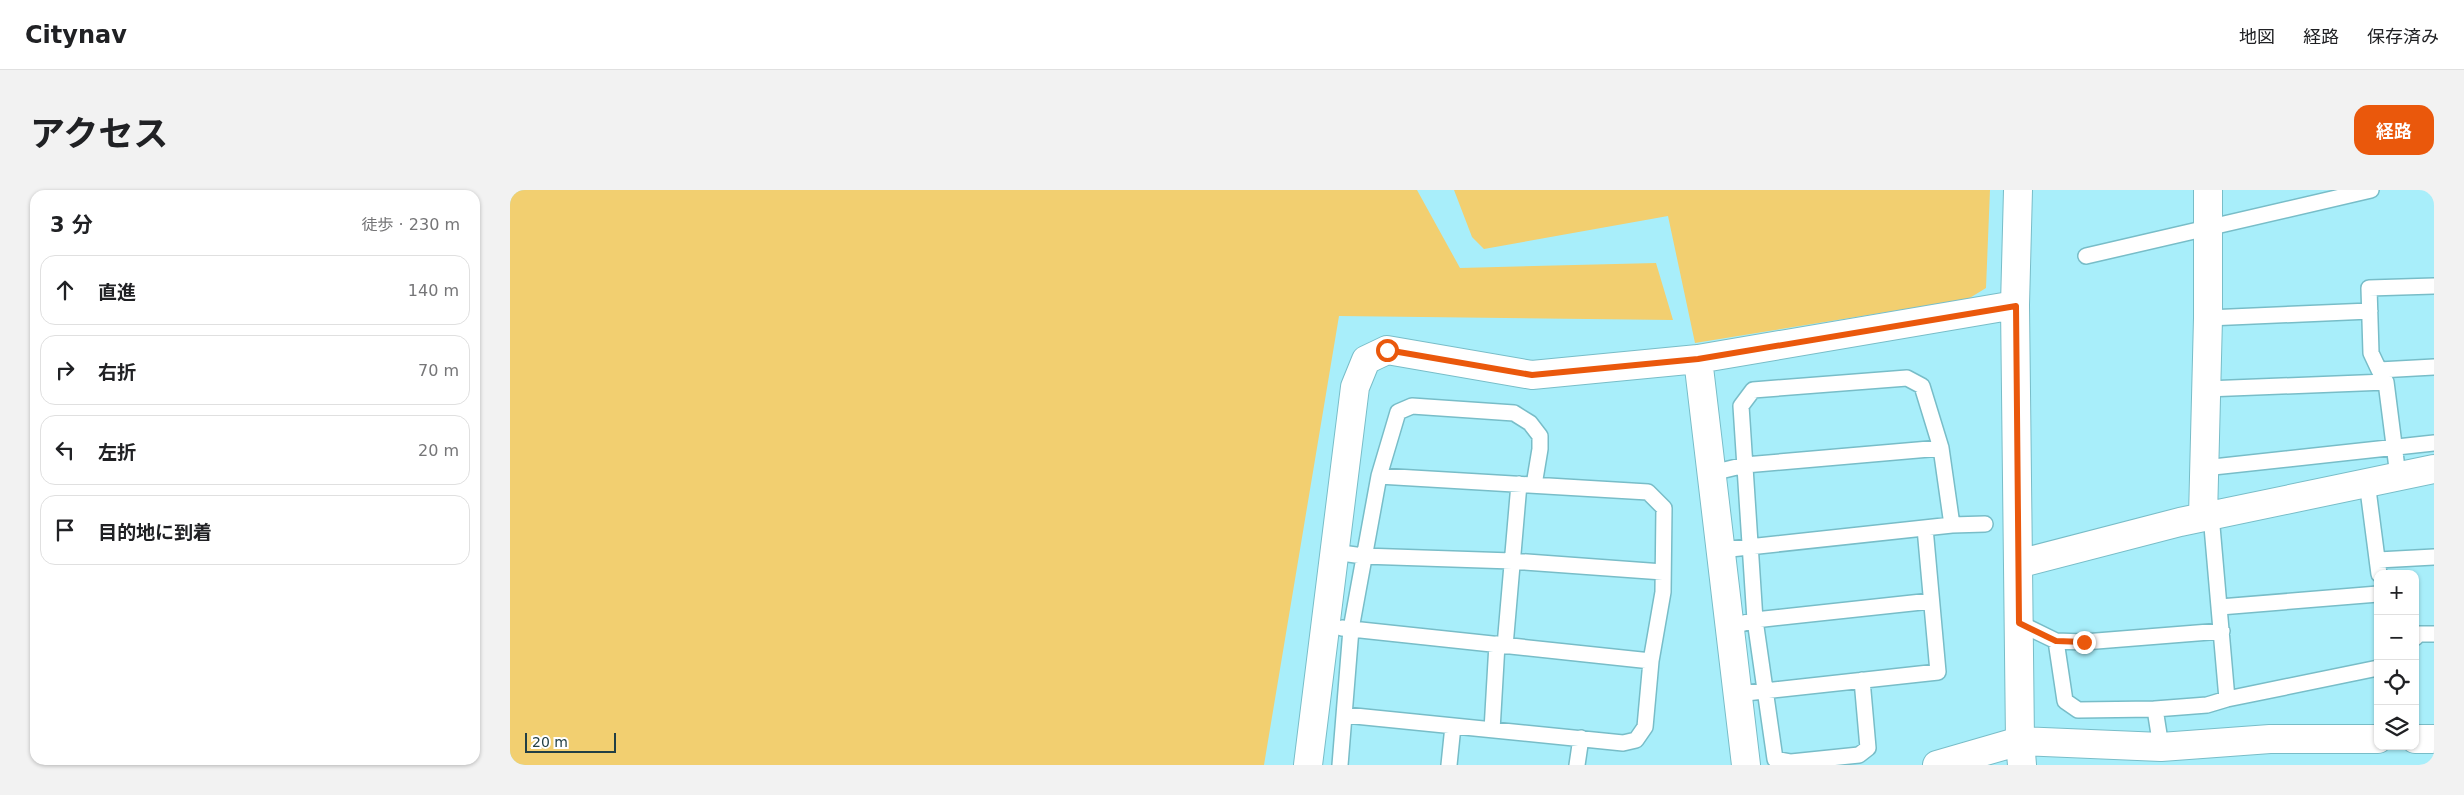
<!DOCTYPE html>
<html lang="ja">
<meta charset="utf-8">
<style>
body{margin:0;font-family:"DejaVu Sans","Noto Sans JP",sans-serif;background:#f2f2f2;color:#202124}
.controls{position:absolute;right:15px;bottom:15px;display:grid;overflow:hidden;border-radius:10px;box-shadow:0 1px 4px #0004}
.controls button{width:45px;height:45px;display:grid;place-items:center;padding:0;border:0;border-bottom:1px solid #e0e0e0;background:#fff;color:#202124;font:25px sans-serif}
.scale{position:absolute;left:15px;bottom:12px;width:91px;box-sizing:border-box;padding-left:5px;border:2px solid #223f44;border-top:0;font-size:14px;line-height:18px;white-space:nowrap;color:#223f44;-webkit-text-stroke:4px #fff;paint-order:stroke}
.stop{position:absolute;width:15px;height:15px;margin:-11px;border:4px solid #ea580c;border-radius:50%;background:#fff}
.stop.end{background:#ea580c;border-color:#fff;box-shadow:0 1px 5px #0008}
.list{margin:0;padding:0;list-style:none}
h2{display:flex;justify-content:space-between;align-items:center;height:65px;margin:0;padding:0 20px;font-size:21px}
h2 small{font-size:16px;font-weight:400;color:#757577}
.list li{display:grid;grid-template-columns:32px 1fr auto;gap:15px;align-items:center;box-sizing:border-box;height:70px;margin:0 10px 10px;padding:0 10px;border:1px solid #e0e0e0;border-radius:15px}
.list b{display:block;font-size:19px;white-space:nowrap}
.list em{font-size:16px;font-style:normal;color:#757577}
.icon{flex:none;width:28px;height:28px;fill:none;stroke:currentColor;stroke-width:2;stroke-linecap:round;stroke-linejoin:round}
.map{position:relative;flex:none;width:1924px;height:575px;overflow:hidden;border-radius:15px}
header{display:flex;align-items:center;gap:30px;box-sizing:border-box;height:70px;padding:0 25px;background:#fff;border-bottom:1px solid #e0e0e0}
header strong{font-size:24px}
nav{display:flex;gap:28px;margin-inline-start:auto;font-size:18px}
.intro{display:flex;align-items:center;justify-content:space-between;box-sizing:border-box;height:120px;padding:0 30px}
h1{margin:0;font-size:35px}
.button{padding:12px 22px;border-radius:15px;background:#ea580c;color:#fff;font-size:18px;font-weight:700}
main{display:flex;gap:30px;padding:0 30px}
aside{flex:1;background:#fff;border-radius:15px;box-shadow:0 1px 4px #0004}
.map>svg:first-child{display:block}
.green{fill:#f2cf70}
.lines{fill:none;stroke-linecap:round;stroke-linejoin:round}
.lane-casing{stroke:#78bdc8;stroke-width:18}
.street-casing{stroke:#78bdc8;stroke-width:30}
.lane{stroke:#fff;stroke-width:15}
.street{stroke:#fff;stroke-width:28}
.route{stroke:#ea580c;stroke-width:6}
</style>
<header>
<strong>Citynav</strong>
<nav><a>地図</a><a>経路</a><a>保存済み</a></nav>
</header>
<div class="intro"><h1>アクセス</h1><a class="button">経路</a></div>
<main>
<aside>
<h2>3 分<small>徒歩 · 230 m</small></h2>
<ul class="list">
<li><svg class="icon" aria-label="ahead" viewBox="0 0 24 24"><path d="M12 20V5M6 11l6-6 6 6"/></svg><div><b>直進</b></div><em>140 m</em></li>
<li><svg class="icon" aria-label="right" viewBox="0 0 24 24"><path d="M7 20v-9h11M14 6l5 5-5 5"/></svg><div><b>右折</b></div><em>70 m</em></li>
<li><svg class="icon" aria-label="left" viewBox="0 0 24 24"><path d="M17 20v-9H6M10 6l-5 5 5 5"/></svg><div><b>左折</b></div><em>20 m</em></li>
<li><svg class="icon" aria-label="arrive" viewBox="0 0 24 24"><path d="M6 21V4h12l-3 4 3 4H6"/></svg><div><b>目的地に到着</b></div></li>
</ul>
</aside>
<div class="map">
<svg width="1924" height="575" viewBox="0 0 1924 575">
<rect width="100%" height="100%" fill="#a8eefa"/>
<path class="green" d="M0,0H907L950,78L1146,73L1163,130L829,126L754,575H0Z
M944,0H1480L1476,98L1458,109L1185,153L1158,26L974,59L962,47Z"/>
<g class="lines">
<defs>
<path id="lane" d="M1576,66L1861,0
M1698,128L1860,121
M1869,180L1861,163L1859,98L1924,96
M1696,199L1876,192
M1694,278L1924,253
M1202,283L1235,275L1431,258
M1888,286L1876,192L1869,180L1924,177
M1857,292L1869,384
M1701,325L1717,509
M1211,360L1442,335L1475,334
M824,362L853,366L1002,371L1153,382
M1868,370L1924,367
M1710,417L1868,404
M1509,433L1546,451L1574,452L1712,441
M1219,437L1245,430L1421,411
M832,438L1141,471
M1905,448L1909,444H1924
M1546,451L1555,511L1568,520L1645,519L1697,515L1717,509L1868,478
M995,456L1009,294
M1352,490L1358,558L1349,565L1281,572L1265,569L1245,430L1231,216L1243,200L1397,188L1412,196L1431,258L1442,335
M1227,504L1428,482L1415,338
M1645,519L1651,557
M835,525L1113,553L1126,550L1135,537L1141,471L1153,402L1154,318L1138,302L869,286
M982,540L987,454
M830,575L841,439L869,286L888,222L902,216L1004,223L1020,233L1030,246V259L1024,295
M939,575L943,536
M1067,575L1071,548"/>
<path id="street" d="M1508,0L1505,115L1510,551L1512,575
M1188,169L1236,575
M1693,327L1698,128V0
M1508,374L1670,332L1924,279
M1905,549H1924
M798,575L845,197L856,170L877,160L1022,185L1188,169L1505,115
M1427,575L1510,551L1651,557L1760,549H1868"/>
</defs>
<use href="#lane" class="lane-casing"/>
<use href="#street" class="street-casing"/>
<use href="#lane" class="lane"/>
<use href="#street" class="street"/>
</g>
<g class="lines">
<path class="route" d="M877,160L1022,185L1188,169L1506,116L1509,433L1546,451L1574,452"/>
</g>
</svg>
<div class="controls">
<button>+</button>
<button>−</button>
<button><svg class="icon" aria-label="locate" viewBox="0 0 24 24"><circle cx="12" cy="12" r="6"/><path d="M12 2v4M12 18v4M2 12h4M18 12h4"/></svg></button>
<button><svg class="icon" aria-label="layers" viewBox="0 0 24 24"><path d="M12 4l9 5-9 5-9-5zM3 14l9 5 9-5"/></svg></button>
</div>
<div class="scale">20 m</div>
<div class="stop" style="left:877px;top:160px"></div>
<div class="stop end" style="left:1574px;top:452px"></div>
</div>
</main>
